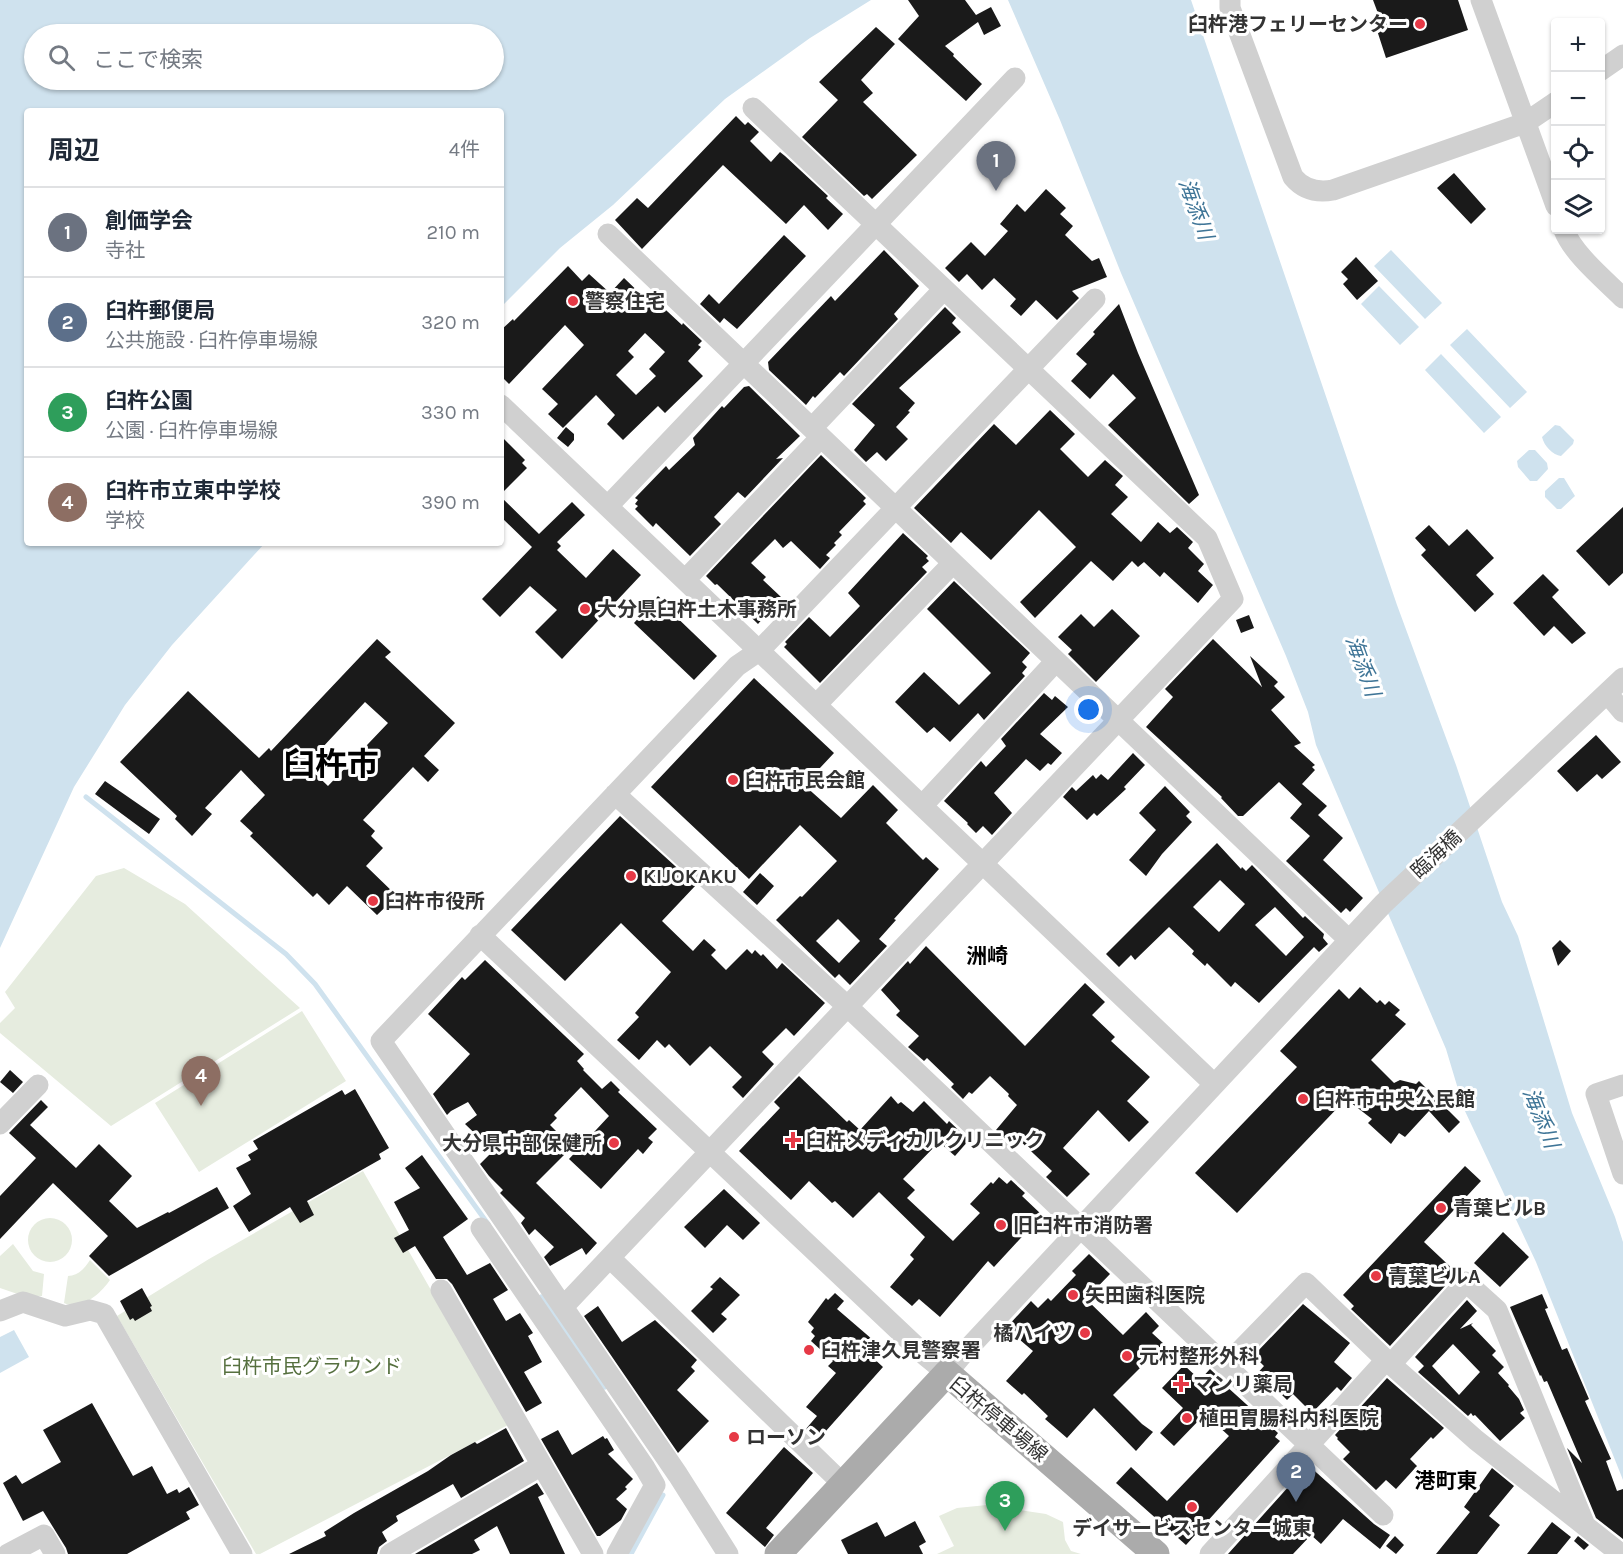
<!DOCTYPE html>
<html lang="ja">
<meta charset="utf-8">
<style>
body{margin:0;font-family:Karla,"Noto Sans JP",sans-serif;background:#f2f2f3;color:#1f2937}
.controls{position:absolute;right:18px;top:18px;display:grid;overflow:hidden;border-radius:6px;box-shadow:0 2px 4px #0004}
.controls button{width:54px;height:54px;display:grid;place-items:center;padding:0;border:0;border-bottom:2px solid #e0e1e3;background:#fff;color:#1f2937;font:30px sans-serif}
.you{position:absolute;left:1089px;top:710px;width:21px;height:21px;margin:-15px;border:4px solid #fff;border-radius:50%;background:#1a73e8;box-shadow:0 0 0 9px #1a73e833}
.badge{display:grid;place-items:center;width:39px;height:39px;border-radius:50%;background:#111827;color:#fff;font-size:20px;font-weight:700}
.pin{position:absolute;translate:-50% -50px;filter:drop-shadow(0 2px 3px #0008)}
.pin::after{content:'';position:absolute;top:32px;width:21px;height:18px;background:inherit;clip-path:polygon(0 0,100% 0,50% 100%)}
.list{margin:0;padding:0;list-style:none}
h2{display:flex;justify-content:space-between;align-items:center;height:78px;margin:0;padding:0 24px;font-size:26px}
h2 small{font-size:20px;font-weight:400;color:#747a83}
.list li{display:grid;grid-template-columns:39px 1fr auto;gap:18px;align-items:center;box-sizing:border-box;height:90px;padding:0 24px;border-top:2px solid #e0e1e3}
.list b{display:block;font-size:22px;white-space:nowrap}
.list p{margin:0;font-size:20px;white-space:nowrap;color:#747a83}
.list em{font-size:20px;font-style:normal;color:#747a83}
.icon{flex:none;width:33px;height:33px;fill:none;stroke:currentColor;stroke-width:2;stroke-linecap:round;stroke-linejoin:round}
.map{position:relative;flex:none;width:1623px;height:1554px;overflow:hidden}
.search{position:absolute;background:#fff;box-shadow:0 2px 4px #0004;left:24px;top:24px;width:480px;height:66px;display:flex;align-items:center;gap:15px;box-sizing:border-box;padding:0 21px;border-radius:33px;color:#747a83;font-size:22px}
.panel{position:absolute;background:#fff;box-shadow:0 2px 4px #0004;left:24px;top:108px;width:480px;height:438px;border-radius:6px}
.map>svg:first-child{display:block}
.green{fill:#e6ecdf}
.water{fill:#cfe2ee;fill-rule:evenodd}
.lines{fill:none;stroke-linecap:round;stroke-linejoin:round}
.stream{stroke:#cfe2ee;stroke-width:5}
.building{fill:#1a1a1a;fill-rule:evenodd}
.minor{stroke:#d0d0d0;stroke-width:21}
.major{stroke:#ababab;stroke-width:27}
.poi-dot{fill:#e63946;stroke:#fff;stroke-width:2}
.labels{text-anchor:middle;stroke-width:6;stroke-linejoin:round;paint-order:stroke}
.poi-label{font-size:20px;font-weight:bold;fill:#333;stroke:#fff;text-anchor:start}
.street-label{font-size:20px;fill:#333;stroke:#fff}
.park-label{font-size:20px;fill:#56703f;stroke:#fff}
.water-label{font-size:21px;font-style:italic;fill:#3f7597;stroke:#fff}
.neighbourhood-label{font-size:21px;font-weight:bold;fill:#000;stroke:#fff}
.town-label{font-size:32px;font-weight:bold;fill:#000;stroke:#fff}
</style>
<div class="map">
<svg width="1623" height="1554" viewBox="0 0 1623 1554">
<rect width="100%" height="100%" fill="#fff"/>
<path class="green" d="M124,868L185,904L300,1008L111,1126L0,1033V1023L15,1008L5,992L96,876Z
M302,1011L346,1081L199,1172L155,1103Z
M363,1171L508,1425L260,1554H256L117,1316L209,1259Z
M28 1240a22 22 0 1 1 44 0a22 22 0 1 1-44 0Z
M13,1244L33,1271L44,1274L42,1296C27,1298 14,1293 0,1288V1256Z
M90,1260L110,1280C101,1293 82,1311 64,1303L68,1276C78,1276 85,1268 90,1260Z
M987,1505L1046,1514L1063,1522L1065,1540L1071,1551L1081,1554H937L954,1546L939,1516L957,1508Z"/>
<path class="water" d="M0,0H871L810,38L725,99L613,205L560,248L501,307V111H27V543H265L172,645L125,705L74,787L0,948ZM34,34H494V80H34Z
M1008,0H1191L1397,605L1456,765L1502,902L1518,936L1572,1113L1615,1217L1623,1242V1480L1536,1262L1464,1109L1446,1049L1316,745L1308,712L1286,656L1121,273L1060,120Z
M1391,250L1442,303L1425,319L1374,266Z
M1379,286L1419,327L1400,345L1361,304Z
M1467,329L1527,392L1510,408L1450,345Z
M1441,354L1501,417L1484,433L1425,370Z
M1555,425L1560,426L1574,440L1573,444L1561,456C1553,455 1544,446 1542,437Z
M1529,450H1535L1547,463L1548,469L1537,481H1530L1518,467L1517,461Z
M1559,478H1564L1575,496L1561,509H1557L1545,497V491Z
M14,1330L29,1357L0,1373V1337Z"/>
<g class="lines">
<path class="stream" d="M86,797L286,954L315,984L488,1224
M541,1297L605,1387
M631,1554L663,1495"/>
</g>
<path class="building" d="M908,0H965L976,15L991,7L1001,26L984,35L978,22L945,46L954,54L953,56L982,84L966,101L898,39L919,16Z
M1373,0H1458L1468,30L1386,58L1373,18L1379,16Z
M876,27L895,44L861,80L873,93L863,102L917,155L872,199L867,194L864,196L802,137L838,100L819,82Z
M736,116L745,125L748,122L759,132L750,141L771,162L780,152L785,156L828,196L826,198L843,214L828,230L804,205L786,224L723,165L642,249L615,220L637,198L648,208Z
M1454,173L1486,209L1471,224L1437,188Z
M1046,189L1066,208L1060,214L1073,226L1065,235L1092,261L1099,258L1107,277L1072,291L1079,298L1057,320L1036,300L1021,316L1010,306L1016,299L994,278L982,290L967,274L959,282L945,268L971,242L985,256L1008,231L1000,224L1017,204L1025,212Z
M784,235L806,256L737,329L724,318L720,323L700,304L709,294L719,304Z
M884,250L919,286L894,314L898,319L844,376L840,372L815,398L813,396L806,405L769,370L768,362L831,296L835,301Z
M1356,257L1378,281L1357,300L1343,284L1348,279L1341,272Z
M568,266L582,281L589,274L610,293L624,278L649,302L653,298L682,325L683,323L702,341L698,345L701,347L688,361L703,376L665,413L658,406L623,440L607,424L615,415L596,395L563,428L548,414L558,404L542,389L584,345L565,325L509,384L501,376V330L513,319L514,321ZM645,333L665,352L649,369L656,376L636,395L616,375L634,357L628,351Z
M1119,304L1138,353L1199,495L1189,504L1108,425L1136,398L1113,374L1090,399L1071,381L1087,364L1076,354L1095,334L1093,332Z
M945,307L956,318L952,323L961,332L899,388L915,403L908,411L910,412L896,427L908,439L886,461L877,452L866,462L854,450L875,425L852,404Z
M749,386L800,436L776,459L783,458L745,498L738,492L714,517L721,524L690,556L656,523L653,527L635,509L638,506L635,504L638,500L635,498L666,466L669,470L695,445L693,438L722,406L724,408L744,387Z
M1050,410L1075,434L1060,449L1088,477L1105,460L1123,476L1115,485L1128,497L1111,514L1141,542L1158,522L1170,533L1177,527L1193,542L1188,548L1204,564L1198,571L1213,585L1198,603L1164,572L1160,577L1144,562L1138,567L1132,561L1113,581L1091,561L1035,618L1020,602L1076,547L1039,510L991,560L961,532L951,543L914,508L994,424L1016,445Z
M566,427L574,434V440L568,447L557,438Z
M501,436L525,460L522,463L527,468L501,494Z
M821,455L866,498L863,501L866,504L839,532L842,535L834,543L836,545L826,555L830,558L820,569L791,541L783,548L775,539L751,563L766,577L763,580L781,597L758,624L717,584L715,585L706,576Z
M501,497L539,534L572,502L585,515L557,542L561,546L557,550L586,578L613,549L641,575L562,659L535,632L557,610L530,586L500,617L482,599L532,547L501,517Z
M1623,507V573L1609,586L1576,551Z
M1429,525L1449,546L1467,529L1494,558L1476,575L1494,594L1475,612L1421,555L1426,550L1415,538Z
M903,533L928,556L926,558L929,561L922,567L927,572L820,683L784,647L787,644L785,642L809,617L830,637L860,606L848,593Z
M1543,574L1559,590L1552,597L1586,633L1572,644L1554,626L1544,636L1513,603Z
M954,581L1030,653L1022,662L1027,667L1022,673L1025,676L984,720L978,713L950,742L934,727L927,733L895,702L924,672L959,705L991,673L927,609Z
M658,596L669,606L667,608L717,656L694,680L634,623Z
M1112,609L1140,636L1096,682L1068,654L1072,650L1058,637L1081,614L1094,627Z
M1249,615L1254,628L1241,633L1236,620Z
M377,639L391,652L385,657L455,723L424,756L439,770L428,782L413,767L363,820L375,831L371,836L383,848L366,866L397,896L377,915L347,886L329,905L317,893L313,897L250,836L253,833L240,821L265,795L241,770L205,808L212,814L192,836L175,819L177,816L120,762L188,691L259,758L269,748L271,751ZM365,702L388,723L328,786L306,765Z
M1213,639L1262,687L1250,656L1278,682L1274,686L1285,697L1271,710L1301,743L1294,746L1315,765L1312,767L1315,770L1302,784L1327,806L1318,815L1343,838L1323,860L1363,898L1350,912L1346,908L1341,913L1286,861L1310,836L1290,818L1302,804L1279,782L1243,816H1238L1221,798L1222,797L1146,727L1173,697L1165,689Z
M754,678L834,753L804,785L841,818L873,785L898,810L886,823L923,860L926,857L939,869L894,919L896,920L879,939L887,946L850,985L839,974L835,978L776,920L800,896L802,897L837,861L800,825L749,879L651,787ZM838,919L860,941L839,963L816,941Z
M1044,693L1052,700L1055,696L1068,707L1040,734L1062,753L1051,765L1048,763L1040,771L1026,759L994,793L1012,813L992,835L983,826L976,833L967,824L968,823L944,801L981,761L986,767L1006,746L1001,739Z
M1596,735L1621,762L1602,779L1597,774L1577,792L1557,771Z
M1133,753L1145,765L1124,787L1126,789L1097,816L1094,813L1087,820L1063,797L1072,787L1076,791L1093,775L1096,779L1101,774L1108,780Z
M105,781L160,819L149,834L95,794Z
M1165,786L1190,812L1186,816L1192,822L1162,854L1146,876L1129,860L1156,830L1139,813Z
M620,816L696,885L662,921L693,951L704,939L716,950L711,955L726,970L747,949L752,954L755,950L761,956L763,954L777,969L782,963L825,1003L794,1036L786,1028L762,1052L774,1064L743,1098L732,1087L742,1077L710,1046L690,1066L669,1044L665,1048L657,1040L639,1060L617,1040L639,1017L635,1013L671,972L621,923L565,981L511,930Z
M1217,843L1241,869L1242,867L1246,871L1252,865L1303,918L1305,916L1324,934L1323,938L1328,944L1319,952L1314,947L1259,1003L1235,982L1231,987L1207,963L1205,966L1192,954L1194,951L1169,927L1135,960L1131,955L1119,967L1106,954ZM1220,880L1245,904L1219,932L1193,907ZM1275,907L1304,937L1286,956L1255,925Z
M760,873L774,886L757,905L743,892Z
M1560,940L1571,951L1558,966L1552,948Z
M926,946L1025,1046L1085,983L1105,1002L1092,1015L1115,1037L1111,1041L1150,1077L1127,1101L1149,1122L1129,1142L1098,1110L1063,1148L1090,1174L1067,1197L1046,1177L1052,1171L1016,1137L1010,1143L996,1130L1017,1105L1008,1096L1009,1094L990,1076L972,1094L969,1092L963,1099L951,1087L954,1084L927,1058L924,1061L908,1047L919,1036L896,1015L900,1011L881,990L908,961L910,964Z
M485,960L584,1054L577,1061L584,1069L583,1070L602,1089L611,1081L620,1090L618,1092L657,1129L648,1138L653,1142L643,1154L638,1149L601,1189L569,1159L609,1116L581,1087L554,1115L557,1118L550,1125L572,1147L536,1183L597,1243L586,1255L582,1248L550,1266L544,1257L554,1247L535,1229L529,1235L521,1223L525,1218L500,1193L503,1190L489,1176L480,1164L493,1151L465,1124L477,1115L468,1102L451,1111L447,1115L433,1094L470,1054L428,1014L462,977L465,980Z
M1360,987L1377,1003L1380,1000L1385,1005L1389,1001L1400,1010L1395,1015L1406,1024L1371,1060L1394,1083L1400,1080L1416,1084L1419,1081L1460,1122L1449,1133L1429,1111L1405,1137L1399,1133L1391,1144L1368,1123L1372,1119L1346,1099L1237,1213L1195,1173L1297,1067L1280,1051L1339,989L1349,999Z
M10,1070L23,1082L13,1093L0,1082Z
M799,1076L847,1122L849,1120L860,1130L891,1096L898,1104L901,1102L913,1112L924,1101L947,1124L949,1121L969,1140L955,1156L939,1142L903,1179L915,1190L907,1198L953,1241L980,1213L970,1204L991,1182L993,1184L999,1177L1007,1184L1011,1180L1025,1193L1022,1196L1042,1215L994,1267L988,1261L940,1317L919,1299L912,1306L890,1287L914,1259L910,1255L925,1237L879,1192L853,1218L835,1201L832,1203L809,1181L791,1200L739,1151L780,1108L774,1102Z
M355,1089L389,1148L379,1154L381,1159L307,1201L314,1215L300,1223L290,1207L249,1232L233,1206L251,1194L236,1168L251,1160L248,1155L258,1149L253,1141L342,1090L345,1095Z
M41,1100L48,1107L30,1125L76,1168L99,1144L132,1176L109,1201L137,1228L168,1212L169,1213L217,1187L229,1208L109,1276L89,1256L108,1236L53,1183L0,1239V1196L36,1158L9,1133Z
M422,1155L468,1219L443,1237L467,1275L490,1263L508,1290L493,1299L506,1321L520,1313L533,1333L528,1336L542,1362L524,1372L542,1403L526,1412L452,1284L447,1279H436L415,1246L403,1253L394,1238L409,1230L394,1202L420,1188L405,1168Z
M1465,1166L1481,1181L1424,1242L1457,1273L1390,1346L1351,1309L1354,1306L1343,1295Z
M724,1189L760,1223L743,1240L727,1225L705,1248L684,1227Z
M1503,1232L1529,1257L1500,1287L1474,1263Z
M1089,1254L1110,1274L1086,1299L1123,1335L1146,1312L1159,1326L1152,1333L1164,1344L1113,1395L1142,1424L1153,1432L1136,1451L1094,1408L1067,1438L1045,1419L1048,1416L1024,1393L1022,1395L1006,1381L1033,1351L1006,1328L1031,1301L1038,1308L1048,1298L1051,1301L1076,1275L1072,1271Z
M720,1277L740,1295L721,1314L727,1319L713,1333L691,1311L713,1289L710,1287Z
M142,1288L152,1306L150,1307L152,1311L135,1321L133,1318L130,1320L120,1301Z
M835,1293L844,1301L837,1309L880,1346L871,1356L883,1367L817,1441L805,1430L817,1416L806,1407L836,1373L828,1366L833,1361L811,1341L815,1336L811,1332L814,1328L808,1322L826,1298L828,1300Z
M1542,1294L1548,1308L1545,1309L1562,1350L1567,1348L1589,1399L1585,1401L1611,1459L1606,1461L1617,1491L1623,1489V1539L1596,1518L1567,1448L1582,1463L1547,1381L1544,1382L1541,1375L1540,1376L1510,1307Z
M1467,1300L1477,1311L1460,1329L1473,1323L1471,1325L1496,1351L1492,1355L1504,1367L1498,1373L1509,1385L1508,1386L1519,1399L1524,1410L1520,1413L1525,1418L1500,1441L1475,1415L1473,1416L1471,1413L1468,1416L1418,1372L1424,1366L1415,1357ZM1453,1344L1480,1372L1459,1395L1432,1366Z
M1303,1304L1350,1343L1334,1362L1352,1378L1341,1391L1337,1387L1312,1413L1293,1394L1287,1400L1268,1381L1264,1385L1255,1376L1264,1366L1259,1361L1261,1358L1256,1353Z
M598,1306L622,1342L655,1320L697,1360L691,1367L695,1371L677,1390L709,1421L678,1453L584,1316Z
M1184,1365L1200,1380L1210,1369L1226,1384L1225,1385L1278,1433L1275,1437L1280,1441L1186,1545L1116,1483L1131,1467L1167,1501L1229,1436L1205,1414L1174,1446L1160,1433L1183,1408L1162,1388Z
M1387,1378L1444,1428L1433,1439L1431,1437L1410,1459L1417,1466L1396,1489L1386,1480L1376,1490L1343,1459L1350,1452L1337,1439L1338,1438L1335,1435Z
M92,1403L133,1476L152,1466L167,1494L177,1489L179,1493L189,1487L199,1505L186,1512L190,1519L127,1554H68L66,1548L43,1511L23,1521L3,1483L16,1475L22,1484L61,1462L43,1430Z
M506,1428L524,1461L461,1498L453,1484L396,1516L398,1521L382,1532L387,1541L379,1547L377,1554H289L326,1536L324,1532L354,1513L428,1471L451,1455L475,1442L477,1444L479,1443Z
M558,1430L572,1455L603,1436L605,1439L607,1438L614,1450L608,1454L633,1479L625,1487L627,1489L616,1499L627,1509L621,1520L600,1536H597L541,1439Z
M784,1447L813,1473L766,1528L774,1535L765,1547L726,1513Z
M1308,1465L1374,1524L1390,1535L1380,1549L1343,1519L1321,1544L1311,1535L1293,1554H1228Z
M1492,1468L1514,1486L1489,1516L1500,1525L1477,1554H1436L1470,1512L1464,1507Z
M537,1483L544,1494L538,1497L565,1554H510L497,1526L474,1540L480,1550L472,1554H415Z
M915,1521L926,1542L919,1546L923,1554H848L841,1540L877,1522L885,1537Z
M1552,1522L1571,1537L1557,1554H1527Z
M1395,1536L1404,1545L1396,1554L1386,1546Z
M1578,1536L1589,1545L1584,1550L1574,1541Z"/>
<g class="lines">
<path class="minor" d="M1230,0V8L1293,177C1303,189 1317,193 1333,190L1525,123L1556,102
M1481,0L1556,206
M1600,71L1623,55
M1564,230C1573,254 1605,280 1623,298
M608,234L1349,940
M501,405L1214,1084
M812,428L944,289
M608,506L1015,78
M685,580L821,437
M1607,693L1623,712
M816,705L953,563
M615,794L847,1006L1383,1515
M922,806L1056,661
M480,935L926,1356L947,1373L962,1355L1383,904L1623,678
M1623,1085L1596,1094L1623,1174
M0,1124L38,1085
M481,1228L645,1468L655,1485L617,1554
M610,1258L843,1484
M441,1290L593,1554
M563,1307L1233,599L1207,538L753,108
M0,1311L23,1302L65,1316L90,1310L104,1314L242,1554
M1235,1356L1306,1283L1386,1360L1476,1440L1621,1554
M1391,1364L1466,1282L1497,1310L1584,1523
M8,1554L44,1535L55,1554
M390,1554L542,1465
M728,1554L678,1475L381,1041L737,666L759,651L1095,299
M1210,1554L1386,1360"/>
<path class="major" d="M778,1554L947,1373L1156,1554"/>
</g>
<g class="poi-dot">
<circle cx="1420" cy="24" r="6"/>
<circle cx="573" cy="301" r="6"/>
<circle cx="585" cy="609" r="6"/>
<circle cx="733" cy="780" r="6"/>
<circle cx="631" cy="876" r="6"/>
<circle cx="373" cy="901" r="6"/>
<circle cx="1303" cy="1099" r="6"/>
<path d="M790 1131h6v6h6v6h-6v6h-6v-6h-6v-6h6z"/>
<circle cx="614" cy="1143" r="6"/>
<circle cx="1441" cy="1208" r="6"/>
<circle cx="1001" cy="1225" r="6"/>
<circle cx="1376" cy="1276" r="6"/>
<circle cx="1073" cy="1295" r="6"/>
<circle cx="1085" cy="1333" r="6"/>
<circle cx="809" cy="1350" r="6"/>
<circle cx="1127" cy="1356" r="6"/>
<path d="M1178 1375h6v6h6v6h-6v6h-6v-6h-6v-6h6z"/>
<circle cx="1187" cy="1418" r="6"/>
<circle cx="734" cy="1437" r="6"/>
<circle cx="1192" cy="1507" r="6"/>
</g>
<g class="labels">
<g class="poi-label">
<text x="1408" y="31" text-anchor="end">臼杵港フェリーセンター</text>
<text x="585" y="308">警察住宅</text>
<text x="597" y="616">大分県臼杵土木事務所</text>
<text x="745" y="787">臼杵市民会館</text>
<text x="643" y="883">KIJOKAKU</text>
<text x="385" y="908">臼杵市役所</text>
<text x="1315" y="1106">臼杵市中央公民館</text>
<text x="806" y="1147">臼杵メディカルクリニック</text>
<text x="602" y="1150" text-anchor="end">大分県中部保健所</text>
<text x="1453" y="1215">青葉ビルB</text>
<text x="1013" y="1232">旧臼杵市消防署</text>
<text x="1388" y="1283">青葉ビルA</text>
<text x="1085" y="1302">矢田歯科医院</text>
<text x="1073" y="1340" text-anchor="end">橘ハイツ</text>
<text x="821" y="1357">臼杵津久見警察署</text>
<text x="1139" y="1363">元村整形外科</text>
<text x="1193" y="1391">マンリ薬局</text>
<text x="1199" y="1425">植田胃腸科内科医院</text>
<text x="746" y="1444">ローソン</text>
<text x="1192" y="1535" text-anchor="middle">デイサービスセンター城東</text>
</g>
<g class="street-label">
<text transform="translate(1436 854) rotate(-43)" y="7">臨海橋</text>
<text transform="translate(999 1419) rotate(40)" y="7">臼杵停車場線</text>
</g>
<g class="park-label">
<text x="312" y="1373">臼杵市民グラウンド</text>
</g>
<g class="water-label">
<text transform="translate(1196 209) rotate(70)" y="7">海添川</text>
<text transform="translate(1363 666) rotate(70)" y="7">海添川</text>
<text transform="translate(1541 1118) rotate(68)" y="7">海添川</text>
</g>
<g class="neighbourhood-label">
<text x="987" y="963">洲崎</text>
<text x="1446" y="1488">港町東</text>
</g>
<g class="town-label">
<text x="331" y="775">臼杵市</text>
</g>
</g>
</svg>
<div class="controls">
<button>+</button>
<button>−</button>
<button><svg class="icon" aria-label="locate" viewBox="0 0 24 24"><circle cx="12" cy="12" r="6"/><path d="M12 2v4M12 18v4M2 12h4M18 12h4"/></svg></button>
<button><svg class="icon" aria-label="layers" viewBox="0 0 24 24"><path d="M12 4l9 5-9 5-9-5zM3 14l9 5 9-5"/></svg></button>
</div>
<div class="you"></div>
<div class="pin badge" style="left:996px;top:191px;background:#6b7280">1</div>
<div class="pin badge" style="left:1296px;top:1502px;background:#5c6f8a">2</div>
<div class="pin badge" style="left:1005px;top:1531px;background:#2e9e5b">3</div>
<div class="pin badge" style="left:201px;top:1106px;background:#8d6e63">4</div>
<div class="search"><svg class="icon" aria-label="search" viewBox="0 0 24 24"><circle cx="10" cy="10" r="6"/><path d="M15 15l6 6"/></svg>ここで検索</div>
<section class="panel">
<h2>周辺<small>4件</small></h2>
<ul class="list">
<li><span class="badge" style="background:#6b7280">1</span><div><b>創価学会</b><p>寺社</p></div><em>210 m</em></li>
<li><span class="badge" style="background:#5c6f8a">2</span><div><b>臼杵郵便局</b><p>公共施設 · 臼杵停車場線</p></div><em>320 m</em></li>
<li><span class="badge" style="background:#2e9e5b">3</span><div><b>臼杵公園</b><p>公園 · 臼杵停車場線</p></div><em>330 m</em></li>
<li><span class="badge" style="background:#8d6e63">4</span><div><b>臼杵市立東中学校</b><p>学校</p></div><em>390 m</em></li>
</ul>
</section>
</div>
